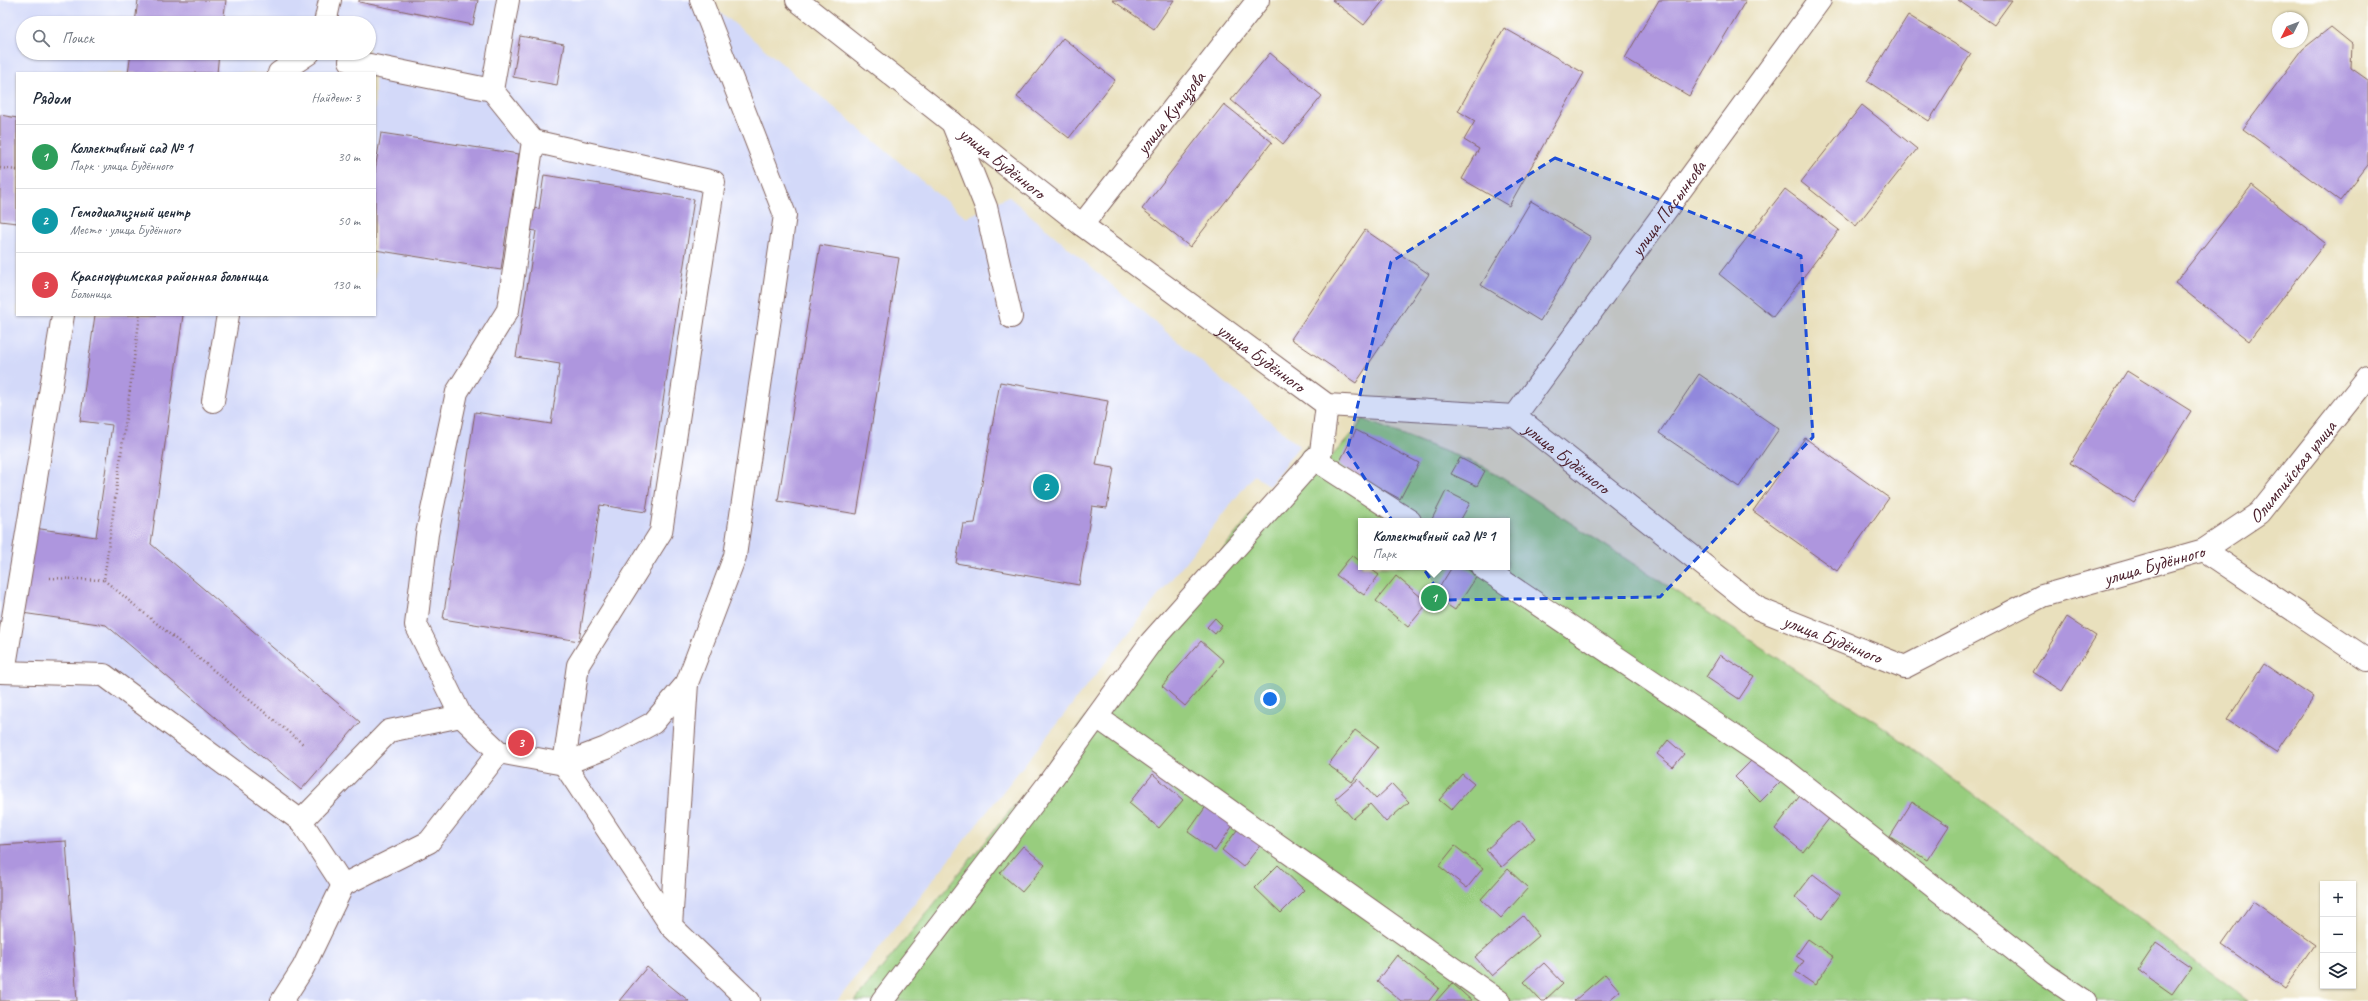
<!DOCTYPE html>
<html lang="ru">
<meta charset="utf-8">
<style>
body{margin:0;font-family:Caveat,sans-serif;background:#f6f6f7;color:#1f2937}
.controls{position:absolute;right:12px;bottom:12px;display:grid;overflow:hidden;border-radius:0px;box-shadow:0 1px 3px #0004}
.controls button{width:36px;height:36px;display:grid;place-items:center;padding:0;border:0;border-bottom:1px solid #e0e1e3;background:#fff;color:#1f2937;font:20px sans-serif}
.compass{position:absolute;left:2272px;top:12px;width:36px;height:36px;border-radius:50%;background:#fff;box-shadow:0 1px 3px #0004;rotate:228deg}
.you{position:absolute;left:1270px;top:699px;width:14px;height:14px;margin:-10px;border:3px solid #fff;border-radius:50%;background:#1a73e8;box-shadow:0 0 0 6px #1a73e833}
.badge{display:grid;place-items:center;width:26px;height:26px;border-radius:50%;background:#1f6fb2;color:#fff;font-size:13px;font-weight:700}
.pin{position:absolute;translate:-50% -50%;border:2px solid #fff;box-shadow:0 1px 4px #0006}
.popup{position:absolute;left:1358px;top:518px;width:152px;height:52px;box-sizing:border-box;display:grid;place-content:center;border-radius:0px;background:#fff;filter:drop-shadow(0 1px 3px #0005);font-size:13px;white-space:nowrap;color:#747a83}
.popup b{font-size:15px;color:#1f2937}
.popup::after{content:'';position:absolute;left:50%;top:100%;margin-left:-8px;border:8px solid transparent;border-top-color:#fff}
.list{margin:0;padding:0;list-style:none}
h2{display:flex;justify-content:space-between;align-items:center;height:52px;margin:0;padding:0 16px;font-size:17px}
h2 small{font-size:13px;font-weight:400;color:#747a83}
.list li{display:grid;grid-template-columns:26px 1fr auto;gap:12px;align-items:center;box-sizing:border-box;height:64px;padding:0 16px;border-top:1px solid #e0e1e3}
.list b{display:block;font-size:15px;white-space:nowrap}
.list p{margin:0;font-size:13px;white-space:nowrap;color:#747a83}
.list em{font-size:13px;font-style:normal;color:#747a83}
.icon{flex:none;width:22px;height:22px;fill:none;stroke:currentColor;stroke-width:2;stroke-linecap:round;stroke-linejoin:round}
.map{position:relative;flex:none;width:2368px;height:1001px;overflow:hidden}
.search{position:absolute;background:#fff;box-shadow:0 1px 3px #0004;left:16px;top:16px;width:360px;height:44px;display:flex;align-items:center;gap:10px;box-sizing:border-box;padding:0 14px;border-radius:22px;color:#747a83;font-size:15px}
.panel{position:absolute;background:#fff;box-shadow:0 1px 3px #0004;left:16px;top:72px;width:360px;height:244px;border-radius:0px}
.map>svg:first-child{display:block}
.built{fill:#d3d9f9;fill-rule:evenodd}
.green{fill:#98cd7e;stroke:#717654;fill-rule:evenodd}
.building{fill:#ae96de}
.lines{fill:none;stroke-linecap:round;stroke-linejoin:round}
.minor-casing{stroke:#82635e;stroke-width:24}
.path{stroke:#82635e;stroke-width:2.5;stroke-dasharray:1 3;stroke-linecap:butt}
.minor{stroke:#fff;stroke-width:22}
.marked{fill:#1d4ed8;fill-opacity:0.2;stroke:#1d4ed8;stroke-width:3;stroke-dasharray:8 5;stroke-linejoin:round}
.labels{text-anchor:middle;stroke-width:3.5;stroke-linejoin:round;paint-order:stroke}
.street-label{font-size:19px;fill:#4a1f2b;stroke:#fff}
</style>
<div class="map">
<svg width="2368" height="1001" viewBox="0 0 2368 1001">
<rect width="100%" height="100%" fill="#fff"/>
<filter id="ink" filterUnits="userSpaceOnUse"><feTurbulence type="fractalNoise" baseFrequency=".025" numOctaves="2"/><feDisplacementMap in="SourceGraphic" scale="8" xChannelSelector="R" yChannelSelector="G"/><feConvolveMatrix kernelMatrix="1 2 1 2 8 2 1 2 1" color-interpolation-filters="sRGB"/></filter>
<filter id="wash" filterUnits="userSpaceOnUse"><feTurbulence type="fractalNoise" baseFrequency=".012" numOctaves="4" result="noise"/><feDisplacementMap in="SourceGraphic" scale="16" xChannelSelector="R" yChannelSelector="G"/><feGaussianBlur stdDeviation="0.9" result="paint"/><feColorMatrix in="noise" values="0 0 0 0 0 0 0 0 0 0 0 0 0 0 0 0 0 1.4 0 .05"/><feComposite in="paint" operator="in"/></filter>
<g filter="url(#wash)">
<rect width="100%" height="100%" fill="#e9e0bd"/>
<path class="built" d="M0,0H706L966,218L1008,196L1299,446L1269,486L1254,475L837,1001H0ZM23,23H369V53H23ZM17,73H375V315H17Z"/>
<path class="green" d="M1362,419L1485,467L1885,728L2248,1001H855L1308,445L1331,457L1356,430ZM1361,521H1507V567H1361Z"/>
<g id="blocks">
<path class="building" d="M138,0H226L223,23H135Z
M359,0H478L473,25L359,2Z
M1112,0H1174L1154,29Z
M1332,0H1384L1364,25Z
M1659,0H1746L1689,96L1625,58Z
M1958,0H2012L1994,25Z
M1908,15L1971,54L1929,121L1867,81Z
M2331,27L2352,44L2351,68L2368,80V165L2340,201L2243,129L2303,49Z
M1504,28L1584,73L1509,206L1462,179L1479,149L1464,140L1475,121L1458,111Z
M520,36L564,44L557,85L513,77Z
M1063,38L1115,80L1069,138L1017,97Z
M131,53H219L217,73H128Z
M1270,53L1322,96L1283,144L1231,100Z
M1224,104L1272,142L1190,247L1142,209Z
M1862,105L1917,149L1856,226L1801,182Z
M0,115L17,118V223L0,221Z
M381,133L519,154L511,204L539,209L544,175L694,199L646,512L600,505L579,641L443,619L475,412L551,424L560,364L516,357L536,231L507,227L501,270L375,250V170Z
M2252,185L2325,243L2249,341L2175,283Z
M1785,189L1839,230L1773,317L1719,274Z
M1531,201L1591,237L1540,321L1481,285Z
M1365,230L1429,274L1356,383L1291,339Z
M820,245L899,258L857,514L778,501Z
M95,315H183L151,544L360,722L301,790L106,625L22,613L34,528L96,537L112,425L80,421Z
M2127,371L2191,411L2134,503L2070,463Z
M1699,374L1779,429L1739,487L1659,433Z
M1000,382L1108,401L1096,465L1114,468L1107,508L1092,506L1079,585L956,563L963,524L975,523Z
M1356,430L1419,463L1400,499L1338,465Z
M1805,438L1889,498L1837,571L1753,511Z
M1460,458L1485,471L1477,486L1451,474Z
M1446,491L1470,503L1460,521H1431Z
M1352,555L1361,562V567H1368L1379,575L1364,595L1336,575Z
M1452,567H1464L1477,576L1455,610L1434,596Z
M1396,576L1428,603L1408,627L1376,601Z
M2067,617L2096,636L2062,691L2033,672Z
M1215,618L1222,625L1215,634L1207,627Z
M1201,641L1224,661L1185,706L1162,686Z
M1720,655L1754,676L1739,699L1706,677Z
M2264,664L2313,697L2276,752L2227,720Z
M1355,730L1378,747L1352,782L1328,765Z
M1668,740L1684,754L1673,767L1657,754Z
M1756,756L1781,781L1760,802L1735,777Z
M1153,774L1183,800L1159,828L1129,803Z
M1462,774L1474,784L1451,810L1439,800Z
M1358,779L1376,799L1392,784L1409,802L1386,822L1370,804L1353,819L1335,799Z
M1802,793L1831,816L1803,852L1775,829Z
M1912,802L1949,826L1927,860L1890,837Z
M1207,805L1234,824L1215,851L1188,832Z
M1519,820L1535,838L1502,867L1486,850Z
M1240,826L1262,843L1243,867L1222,850Z
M66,841L77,1001H0V845Z
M1023,846L1045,865L1022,892L1000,873Z
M1455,846L1483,868L1467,888L1439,866Z
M1278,865L1304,890L1281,913L1255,888Z
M1508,869L1528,888L1501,918L1481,899Z
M1813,874L1840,895L1822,919L1795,897Z
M2253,901L2315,945L2285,988L2222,945Z
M1523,916L1539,936L1492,976L1475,957Z
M1808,939L1834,957L1815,985L1796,972L1804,961L1796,956Z
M2156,943L2191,967L2172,994L2138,970Z
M1397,955L1439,988L1429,1001H1401L1377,981Z
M1544,963L1563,983L1544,1001H1541L1523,982Z
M647,967L689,1001H619Z
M1605,974L1620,991L1608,1001H1574Z
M1452,983L1472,1001H1436Z"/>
</g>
</g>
<g filter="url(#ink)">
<use href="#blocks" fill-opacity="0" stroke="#82635e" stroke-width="1"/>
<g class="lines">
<defs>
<g id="minor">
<path d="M508,0L492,90L533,141L508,310L457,392L427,534L416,625L461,716L499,752L564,764L606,748L653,723L687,683L735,556L785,215L701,0"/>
<path id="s1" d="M797,0L1082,225L1327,405L1515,416L1759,609L1905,667L2042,596L2204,550L2259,513L2368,377"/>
<path d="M325,23L330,0"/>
<path d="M350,61L492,90"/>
<path d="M279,73L309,53"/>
<path d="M952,122L986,207L1011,317"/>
<path d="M533,141L714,182L661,532L578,665L564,764L671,926"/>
<path id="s2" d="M1082,225L1258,0"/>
<path d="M213,401L228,315"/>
<path id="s3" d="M1515,416L1820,0"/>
<path d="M1314,459L1410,521"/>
<path d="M2204,550L2368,660"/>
<path d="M1482,567L1786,771L2045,974L2085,1001"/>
<path d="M0,672L104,675L301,821L389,731L461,716"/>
<path d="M4,672L63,315"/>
<path d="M687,683L671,926L749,1001"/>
<path d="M1097,717L1499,1001"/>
<path d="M301,821L343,885"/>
<path d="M282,1001L303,968L343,885L429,842L499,752"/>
<path d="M882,1001L1048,784L1151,642L1321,452L1327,405"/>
</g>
</defs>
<use href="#minor" class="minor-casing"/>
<path class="path" d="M0,168L17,170
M50,578L104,580L140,315
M104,580L303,744"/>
<use href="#minor" class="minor"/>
</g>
</g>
<path class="marked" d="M1555,158L1801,256L1813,437L1660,597L1444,600L1347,451L1391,262Z"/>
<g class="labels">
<g class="street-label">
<text dy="7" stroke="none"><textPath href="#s2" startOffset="143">улица Кутузова</textPath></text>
<text dy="7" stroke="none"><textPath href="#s1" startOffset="262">улица Будённого</textPath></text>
<text dy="7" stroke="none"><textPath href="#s3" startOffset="258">улица Пасынкова</textPath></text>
<text dy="7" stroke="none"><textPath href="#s1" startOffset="586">улица Будённого</textPath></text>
<text dy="7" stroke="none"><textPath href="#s1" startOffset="922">улица Будённого</textPath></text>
<text dy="7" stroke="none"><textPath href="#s1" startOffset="1766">Олимпийская улица</textPath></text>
<text dy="7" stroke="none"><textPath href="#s1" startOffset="1594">улица Будённого</textPath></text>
<text dy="7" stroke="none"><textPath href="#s1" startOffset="1246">улица Будённого</textPath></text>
</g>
</g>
</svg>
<div class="controls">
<button>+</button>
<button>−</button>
<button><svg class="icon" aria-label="layers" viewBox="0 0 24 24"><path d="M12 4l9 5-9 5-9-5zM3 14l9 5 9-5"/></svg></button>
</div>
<svg class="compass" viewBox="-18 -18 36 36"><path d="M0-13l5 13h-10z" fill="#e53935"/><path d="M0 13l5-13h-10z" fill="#747a83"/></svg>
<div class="you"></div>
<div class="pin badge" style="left:1434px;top:598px;background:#2e9e5b">1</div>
<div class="popup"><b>Коллективный сад № 1</b>Парк</div>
<div class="pin badge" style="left:1046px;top:487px;background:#0f9aa8">2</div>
<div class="pin badge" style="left:521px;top:743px;background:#e0444e">3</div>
<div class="search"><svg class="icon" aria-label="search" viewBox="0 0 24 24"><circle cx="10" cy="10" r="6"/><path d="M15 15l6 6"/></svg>Поиск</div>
<section class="panel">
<h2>Рядом<small>Найдено: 3</small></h2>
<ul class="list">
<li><span class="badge" style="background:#2e9e5b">1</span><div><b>Коллективный сад № 1</b><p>Парк · улица Будённого</p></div><em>30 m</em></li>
<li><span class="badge" style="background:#0f9aa8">2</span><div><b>Гемодиализный центр</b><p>Место · улица Будённого</p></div><em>50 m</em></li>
<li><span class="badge" style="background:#e0444e">3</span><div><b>Красноуфимская районная больница</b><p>Больница</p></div><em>130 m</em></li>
</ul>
</section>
</div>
